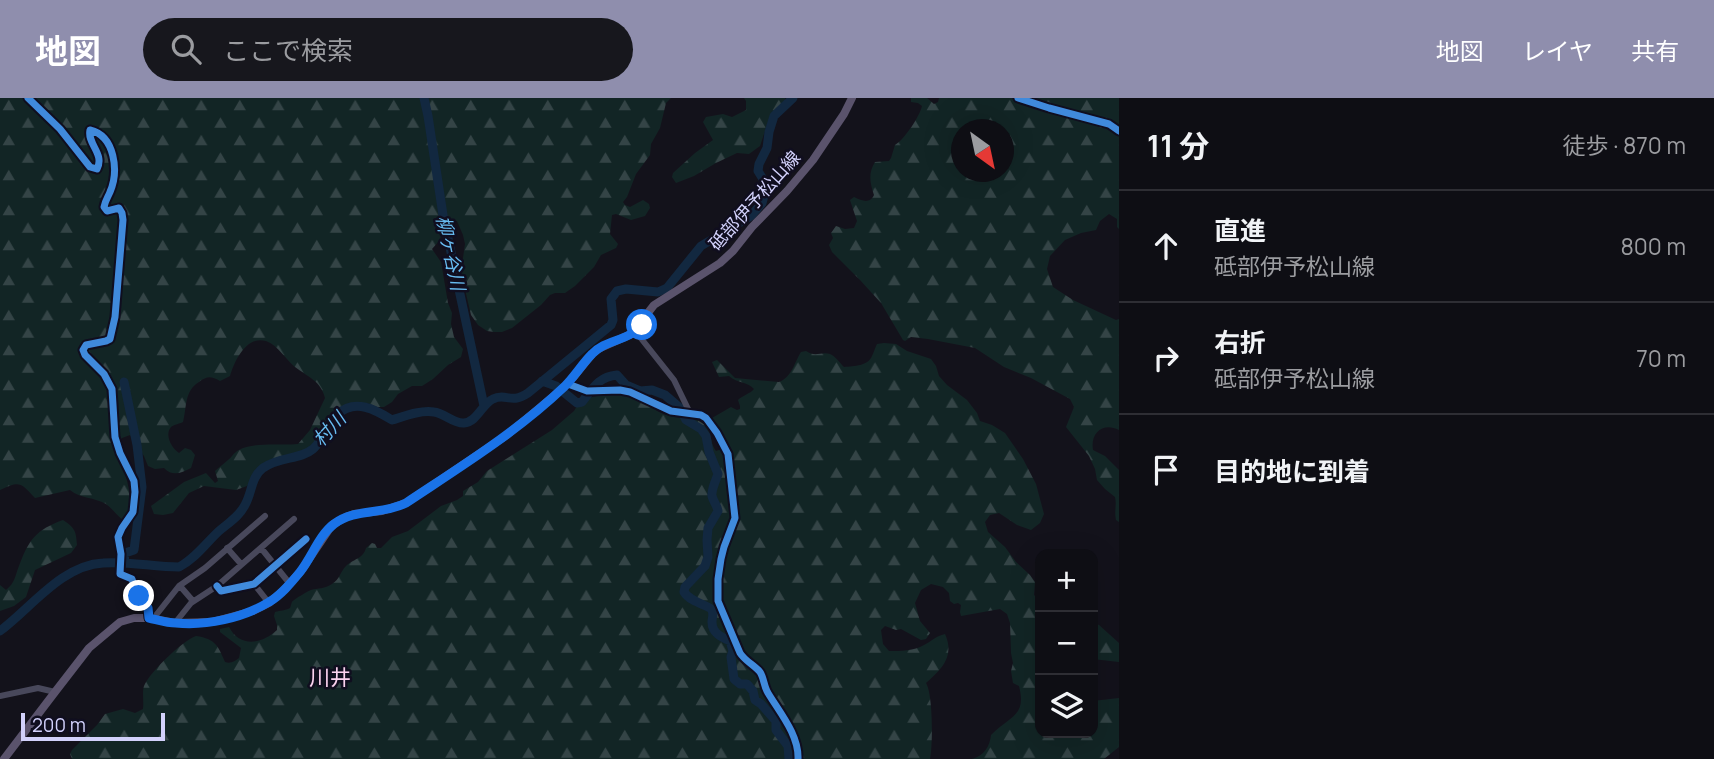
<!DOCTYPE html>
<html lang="ja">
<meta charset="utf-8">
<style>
body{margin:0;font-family:Manrope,"Noto Sans JP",sans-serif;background:#17171d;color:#f1f3f6}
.controls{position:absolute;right:21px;bottom:21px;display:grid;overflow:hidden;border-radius:14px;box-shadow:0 7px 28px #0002}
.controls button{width:63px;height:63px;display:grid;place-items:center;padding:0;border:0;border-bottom:2px solid #2e2e34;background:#0e0e14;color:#f1f3f6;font:35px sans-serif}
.compass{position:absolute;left:951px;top:21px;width:63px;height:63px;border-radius:50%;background:#0e0e14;box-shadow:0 7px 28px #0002;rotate:147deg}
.scale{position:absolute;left:21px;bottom:18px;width:144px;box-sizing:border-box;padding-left:7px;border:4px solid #d2d1fb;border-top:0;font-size:19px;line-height:24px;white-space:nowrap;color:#d2d1fb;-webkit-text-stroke:5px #100e1f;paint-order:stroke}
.stop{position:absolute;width:21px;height:21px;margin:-16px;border:5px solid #1a73e8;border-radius:50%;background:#fff}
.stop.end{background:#1a73e8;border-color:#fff;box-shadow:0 2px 7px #0008}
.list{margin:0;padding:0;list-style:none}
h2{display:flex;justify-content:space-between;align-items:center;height:91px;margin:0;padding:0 28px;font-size:30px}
h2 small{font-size:23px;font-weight:400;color:#9b9ca0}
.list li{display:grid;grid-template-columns:46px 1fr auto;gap:21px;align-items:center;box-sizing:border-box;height:112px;padding:0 28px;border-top:2px solid #2e2e34}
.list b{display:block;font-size:26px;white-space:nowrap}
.list p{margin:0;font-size:23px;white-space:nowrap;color:#9b9ca0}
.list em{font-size:23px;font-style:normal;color:#9b9ca0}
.icon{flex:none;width:38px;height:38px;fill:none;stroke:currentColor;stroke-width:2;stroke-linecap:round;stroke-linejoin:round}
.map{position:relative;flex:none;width:1119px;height:661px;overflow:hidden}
header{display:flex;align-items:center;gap:42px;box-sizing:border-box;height:98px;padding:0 35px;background:#8f8ead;color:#fff}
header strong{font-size:33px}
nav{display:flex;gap:38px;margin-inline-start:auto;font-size:24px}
.search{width:490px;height:63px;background:#17171d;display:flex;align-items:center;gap:18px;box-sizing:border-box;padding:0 24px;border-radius:38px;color:#9b9ca0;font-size:26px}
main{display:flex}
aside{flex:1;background:#0e0e14}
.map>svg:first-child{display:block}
.forest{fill:url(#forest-firs);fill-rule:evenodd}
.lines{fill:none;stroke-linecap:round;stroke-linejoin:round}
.river{stroke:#122840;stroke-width:9}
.minor{stroke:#48485b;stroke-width:6}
.major{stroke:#5a536c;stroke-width:8}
.cycleway-casing{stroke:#100e1f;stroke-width:11}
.cycleway{stroke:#408adc;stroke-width:7}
.route{stroke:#1a73e8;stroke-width:9}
.labels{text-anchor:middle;stroke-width:5;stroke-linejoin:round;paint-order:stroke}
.street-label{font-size:18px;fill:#d2d1fb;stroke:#100e1f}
.water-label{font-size:19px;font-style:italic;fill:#68bcf1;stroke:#100e1f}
.quarter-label{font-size:21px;fill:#fbd2ef;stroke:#100e1f}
</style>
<header>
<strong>地図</strong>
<div class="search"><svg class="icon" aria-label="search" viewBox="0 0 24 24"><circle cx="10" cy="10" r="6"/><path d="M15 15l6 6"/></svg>ここで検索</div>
<nav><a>地図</a><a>レイヤ</a><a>共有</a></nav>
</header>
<main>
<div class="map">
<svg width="1119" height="661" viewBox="0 0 1119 661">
<defs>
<pattern id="forest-firs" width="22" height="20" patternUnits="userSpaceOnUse" patternTransform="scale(1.75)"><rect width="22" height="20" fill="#122525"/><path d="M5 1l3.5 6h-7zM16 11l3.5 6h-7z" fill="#344446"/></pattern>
</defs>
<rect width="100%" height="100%" fill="#13121b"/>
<path class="forest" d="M0,0H671L666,5L660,30L651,46L650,57L636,76L627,99L623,104L625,107L630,109L643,102L649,106L650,110L645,118L631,122L616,116L612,117L610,136L618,146L616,150L601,157L594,169L575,188L565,195H555L550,197L541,207L512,230L502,234H494L487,233L478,227L471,217L461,174L465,146L463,137L457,123L449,122L442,131L440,142L432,151L441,164L448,205L452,215L451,226L454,239L463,251L461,259L448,267L433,281L422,288H412L398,296L392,304L384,309H377L367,305L347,307L337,312L311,349L300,355L280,359L256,373L247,388L236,392L204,388L189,395L173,415L163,417L154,416L151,408L184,384L206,375L215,385L218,383L215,373C219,369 224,366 228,362C231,360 233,356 236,354C250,343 281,348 298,346L310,332L325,300C321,283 308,279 295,269C286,262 278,247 266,243C246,237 234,264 230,278L220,283C211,278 207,278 199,284C184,293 187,309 183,324C181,325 173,327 171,329C164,337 172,351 179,355L185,350L191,352L195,357L191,370C181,375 173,379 164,370L155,371L148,368L144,358L130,337L122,340L114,349C126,376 130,386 131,415L123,422C116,417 113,411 106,406C94,399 81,401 70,392L35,400C20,384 20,383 0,392Z
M744,0H785L787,11L768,24L760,48L749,56L737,55L716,65L694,78L676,85L672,79L673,75L695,55L713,42L703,24L706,19L723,16L732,19L746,12V3Z
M911,0H927L934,6L938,4L939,0H1119V131L1117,129V121L1109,116L1100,123L1096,132L1081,135L1065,142L1050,158L1047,171L1053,189L1073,202L1116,222L1119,221V332C1103,324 1090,335 1093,352L1105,358L1119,372V424L1116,422C1114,413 1117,407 1115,399L1105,391L1097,382L1095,371L1089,358L1066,329L1074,309L1070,301L1031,280L1004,269L975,250L928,241L911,239L905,243L903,242L881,205L860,182L832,154L829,147L833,140L831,135L836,128L845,131L854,130L857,123L850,102L854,99C862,103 870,106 874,97C870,85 868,75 875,64L889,63L891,60L895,47C904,42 920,18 922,8L918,5L911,4ZM962,32H1004V74H962Z
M884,245L896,246L907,253L931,261L936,268L939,278L947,287L967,302L977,315L980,323L992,327L1005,335L1023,361L1036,386L1044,416L1040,425L1031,432L1017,427L999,415L990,417L985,424L988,434L1005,449L1016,464L1030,477L1035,484L1034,497L1040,503V635H1093V603L1119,600V649L1104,661H972C984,658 990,648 991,637C1010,618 1027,618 1019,588L1013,585L1011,573L1013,565L1011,555L1010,525L1007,516L1000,511L961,518L960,514L961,507L958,505L954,506L950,503L949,495L943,489L931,486L921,492L915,505L920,523L930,535L926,541L921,542L901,531L896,532L885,528L881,532L883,546L889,553C901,553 914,553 924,547C932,543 936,538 945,536C955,558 942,571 926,585C933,596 933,647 930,661H72L70,656L72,652L97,627L105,616L123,611L135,615L143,611C144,604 142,594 144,588C150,574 182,543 196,538C216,541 218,548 225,564C231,566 235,563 239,560L241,550L220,534V531L229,529C240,550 262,546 277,532V527L274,518L275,514C281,512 285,513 290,510C291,508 291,506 292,504C293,502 308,493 311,492C318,490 325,491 332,486C340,481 340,474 346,468C353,461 363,461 366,450L372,445L375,446L377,450H381L392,439L408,433L441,408L457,402L463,398V393L478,384L487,373L552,332L574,313L582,300C595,300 607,295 620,296C639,298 653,314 670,318C681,321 693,318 702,325C713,332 709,344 716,353L722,351L726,345C723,338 713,327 712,320L731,309L737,312L740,311V308L738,302C743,297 750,296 754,291C747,283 738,286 729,278L719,279L712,264L717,262L735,280L779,284C792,279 794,265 801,254L806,253C816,260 821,253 830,256C835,258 840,265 844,269C855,268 868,268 872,258C874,254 875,250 877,246Z
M63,422C75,430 76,433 77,447L71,455L35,472L26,499L14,508L0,513V487L6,492C15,485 15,478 19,468C29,441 36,432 63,422Z
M1093,525L1099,527L1119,545V564L1093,561Z"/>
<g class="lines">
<path class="river" d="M424,0L428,18L443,117L484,308
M542,283L556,288L577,305L582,304C593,290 598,279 617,277L626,287L640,293L652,292L665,297L680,310L686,322L701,331L706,338L709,354L718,376C716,382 711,392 712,398C713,403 717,407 718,413L708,430L707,442L708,459L705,468L685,489L684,494C691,505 709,507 712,512C714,517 712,519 712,524C712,535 721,539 730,543L733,553L731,559L734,581L740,586H747L753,593L755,602L761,606L776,623V632L788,648L789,661
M124,284L137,347L142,389L134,452L125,455L124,466
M0,533C31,510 62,467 103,465C128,463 154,469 179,469C195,461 206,445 219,433C228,425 239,419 245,407C252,395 251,379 263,370C280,358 300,362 313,351C318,347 322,339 326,334C330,328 333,321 338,316C355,300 376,312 392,322C405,318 420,312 434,314C444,315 454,326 464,325C477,324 482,306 493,301C506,294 510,307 528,295L611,227L613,222L611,201L617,193L626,191L658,194L667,190L701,148L751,118L762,105L765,94L766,86L758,73L759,66L767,50L769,34L774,18L793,0"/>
<path class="minor" d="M28,0L60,31L90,69L97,71C105,56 87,46 90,32C115,38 119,73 110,94C108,99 105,103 104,109L107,113L119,110L122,115L123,122L115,219L110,241L106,243L86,247L83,252L85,257L104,276L112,291L115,339L120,355L134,383L135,394L133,414L122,430L118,439L121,456L120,476L132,481L136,493L148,510L149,520
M1018,0L1049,10L1109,26L1119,33
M636,234L674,282L690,315
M568,286L587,293L620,292L630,294L671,313L701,317L706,320L717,335L728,356L735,420L724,449L721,461L718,481V503L740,555C745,563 754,567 760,574C764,580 764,589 768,595C780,615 799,637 798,661
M227,450L241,466
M261,450L290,486
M254,486L269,505
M180,488L193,503
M217,488L221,493L254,486L306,441
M153,521L179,488L205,470L265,418
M175,525L191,505L217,488L294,421
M0,598L38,590L55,594"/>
<path class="major" d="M4,661L55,594L89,550L120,524L134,520H149L175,525L212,524L253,513L269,505L284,492L301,473L332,427L346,419L354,416L382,413L406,405L507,337L568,286L593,255L600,250L636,234L642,227L647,216L654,207L720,165L733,153L752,129L787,93L813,62L844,16L852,0"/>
<defs>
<path id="cycleway" d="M28,0L60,31L90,69L97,71C105,56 87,46 90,32C115,38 119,73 110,94C108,99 105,103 104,109L107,113L119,110L122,115L123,122L115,219L110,241L106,243L86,247L83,252L85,257L104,276L112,291L115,339L120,355L134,383L135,394L133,414L122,430L118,439L121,456L120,476L132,481L136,493L148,510L149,520
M1018,0L1049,10L1109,26L1119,33
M568,286L587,293L620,292L630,294L671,313L701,317L706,320L717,335L728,356L735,420L724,449L721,461L718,481V503L740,555C745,563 754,567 760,574C764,580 764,589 768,595C780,615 799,637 798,661
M217,488L221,493L254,486L306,441"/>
</defs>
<use href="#cycleway" class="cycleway-casing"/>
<use href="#cycleway" class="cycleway"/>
</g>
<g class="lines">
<path class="route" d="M139,498L148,510L149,520C158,522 167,525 176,525C206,528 243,520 269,504C281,497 291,485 300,474C312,459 319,437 334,426C355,410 383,417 406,405C460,369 517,334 565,288C575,278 582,266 592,256C606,241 627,244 642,227"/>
</g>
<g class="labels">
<g class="street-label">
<text transform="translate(755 103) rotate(-48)" y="6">砥部伊予松山線</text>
</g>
<g class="water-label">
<text transform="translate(451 155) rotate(78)" y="7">柳ヶ谷川</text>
<text transform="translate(329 331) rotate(-48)" y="7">村川</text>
</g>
<g class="quarter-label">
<text x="330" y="587">川井</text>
</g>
</g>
</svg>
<div class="controls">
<button>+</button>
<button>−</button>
<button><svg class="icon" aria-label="layers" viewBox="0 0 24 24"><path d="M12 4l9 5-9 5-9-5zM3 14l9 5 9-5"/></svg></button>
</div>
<svg class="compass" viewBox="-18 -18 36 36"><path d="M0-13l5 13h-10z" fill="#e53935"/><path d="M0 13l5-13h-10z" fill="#9b9ca0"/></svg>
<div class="scale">200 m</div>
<div class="stop" style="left:642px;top:227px"></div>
<div class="stop end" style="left:139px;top:498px"></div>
</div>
<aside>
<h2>11 分<small>徒歩 · 870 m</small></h2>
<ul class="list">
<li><svg class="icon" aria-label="ahead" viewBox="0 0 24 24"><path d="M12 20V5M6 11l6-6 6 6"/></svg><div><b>直進</b><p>砥部伊予松山線</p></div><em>800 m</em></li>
<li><svg class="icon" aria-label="right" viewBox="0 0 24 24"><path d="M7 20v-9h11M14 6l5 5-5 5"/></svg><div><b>右折</b><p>砥部伊予松山線</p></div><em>70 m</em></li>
<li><svg class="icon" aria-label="arrive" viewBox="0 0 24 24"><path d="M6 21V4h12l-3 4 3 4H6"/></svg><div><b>目的地に到着</b></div></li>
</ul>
</aside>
</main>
